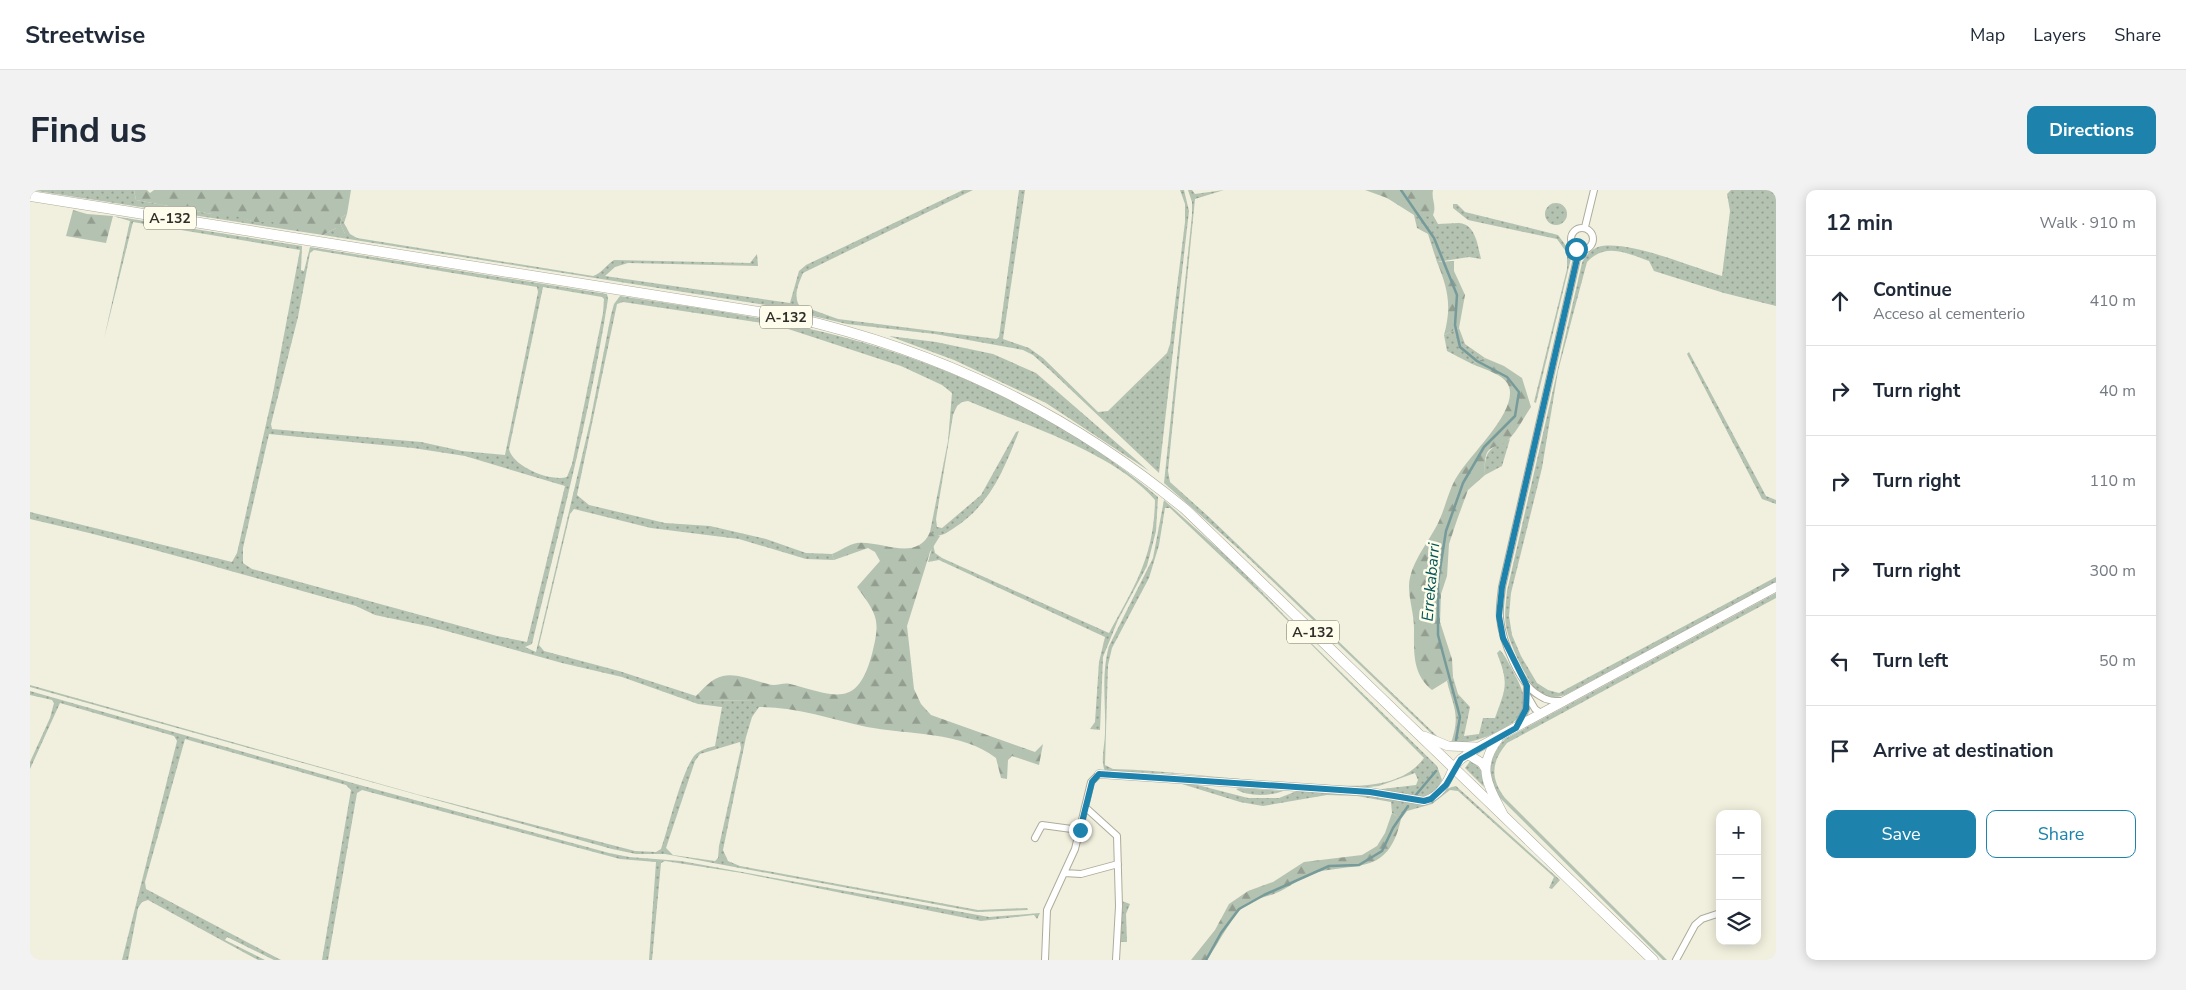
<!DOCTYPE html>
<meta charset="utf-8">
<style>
body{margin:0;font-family:"Nunito Sans",sans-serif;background:#f2f2f3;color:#1f2937}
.controls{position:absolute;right:15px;bottom:15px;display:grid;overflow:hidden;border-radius:10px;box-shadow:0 2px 12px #0003}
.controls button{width:45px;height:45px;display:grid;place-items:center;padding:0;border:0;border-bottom:1px solid #e0e1e3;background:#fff;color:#1f2937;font:25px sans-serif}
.stop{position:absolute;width:15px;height:15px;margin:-11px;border:4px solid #1d83ad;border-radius:50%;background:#fff}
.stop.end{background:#1d83ad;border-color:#fff;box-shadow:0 1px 5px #0008}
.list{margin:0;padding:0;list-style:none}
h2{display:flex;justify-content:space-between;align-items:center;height:65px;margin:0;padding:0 20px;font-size:21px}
h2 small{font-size:16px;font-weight:400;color:#747a83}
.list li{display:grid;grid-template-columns:32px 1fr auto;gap:15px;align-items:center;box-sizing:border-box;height:90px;padding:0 20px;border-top:1px solid #e0e1e3}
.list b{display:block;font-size:19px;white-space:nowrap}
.list p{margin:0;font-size:16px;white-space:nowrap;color:#747a83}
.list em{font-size:16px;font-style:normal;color:#747a83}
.actions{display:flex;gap:10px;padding:15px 20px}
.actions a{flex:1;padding:11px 0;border:1px solid #1d83ad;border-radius:10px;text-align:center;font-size:18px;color:#1d83ad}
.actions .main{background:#1d83ad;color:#fff}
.icon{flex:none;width:28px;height:28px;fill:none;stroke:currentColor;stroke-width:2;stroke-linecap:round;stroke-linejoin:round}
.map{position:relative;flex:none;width:1746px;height:770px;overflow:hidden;border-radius:10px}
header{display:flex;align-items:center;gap:30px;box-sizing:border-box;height:70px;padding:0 25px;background:#fff;border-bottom:1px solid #e0e1e3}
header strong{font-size:24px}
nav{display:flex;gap:28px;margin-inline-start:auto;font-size:18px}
.intro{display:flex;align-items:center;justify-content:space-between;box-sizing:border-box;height:120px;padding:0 30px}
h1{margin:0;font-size:35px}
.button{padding:12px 22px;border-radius:10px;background:#1d83ad;color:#fff;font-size:18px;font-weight:700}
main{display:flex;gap:30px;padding:0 30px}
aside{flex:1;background:#fff;border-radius:10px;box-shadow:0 2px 12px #0003}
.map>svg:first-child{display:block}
.grass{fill:url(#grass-dots);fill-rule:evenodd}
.forest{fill:url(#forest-firs)}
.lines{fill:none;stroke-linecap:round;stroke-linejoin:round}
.stream{stroke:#769b9a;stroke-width:2.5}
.minor-casing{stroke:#aeac9b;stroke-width:8}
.tertiary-casing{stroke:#aeac9b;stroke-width:9}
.secondary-casing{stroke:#aeac9b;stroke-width:10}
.primary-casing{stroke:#aeac9b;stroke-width:11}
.minor{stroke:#fff;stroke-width:6}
.tertiary{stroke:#fff;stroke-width:8}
.secondary{stroke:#fff;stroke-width:9}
.primary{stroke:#fff;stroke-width:10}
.route{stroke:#1d83ad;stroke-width:6}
.labels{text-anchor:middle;stroke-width:5;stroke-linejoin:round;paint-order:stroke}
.shield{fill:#fefceb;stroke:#6d6c62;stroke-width:1}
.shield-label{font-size:14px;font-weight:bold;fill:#2f2e28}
.water-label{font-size:16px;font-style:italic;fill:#015758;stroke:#fefceb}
</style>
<header>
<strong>Streetwise</strong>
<nav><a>Map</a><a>Layers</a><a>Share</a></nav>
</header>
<div class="intro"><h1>Find us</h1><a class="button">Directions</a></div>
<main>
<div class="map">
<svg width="1746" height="770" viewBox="0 0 1746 770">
<defs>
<pattern id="grass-dots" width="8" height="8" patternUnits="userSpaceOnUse" patternTransform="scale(1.25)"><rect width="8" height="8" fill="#b4c2b1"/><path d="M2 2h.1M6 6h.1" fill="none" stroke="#939e90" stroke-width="1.8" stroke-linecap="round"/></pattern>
<pattern id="forest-firs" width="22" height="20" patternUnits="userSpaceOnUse" patternTransform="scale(1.25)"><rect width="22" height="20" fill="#b4c2b1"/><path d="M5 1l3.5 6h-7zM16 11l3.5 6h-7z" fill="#939e90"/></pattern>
</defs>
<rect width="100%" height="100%" fill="#f1efdd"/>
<path class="grass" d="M0,0H104L106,10L182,24H202L225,32H244L247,38Z
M933,0H943L773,83C769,93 763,105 769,115L808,129L967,149L969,147L989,0H995L973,149L999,158L1013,168L1068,222L1078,221L1137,163L1140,154L1155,32V14L1150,0H1154L1159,21L1129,283L1021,181L1003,165L993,160L905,144L817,134L736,115L293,45L306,38L315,44L310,33L312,27L317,24L314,33L320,44L327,48L563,86C572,83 576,75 584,70L720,73L727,64L728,76L598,73L585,77L575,86L760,113L769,81L776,75Z
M1158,0H1162L1165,4L1194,0L1165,9L1138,281L1140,292L1179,327L1407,546L1405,547L1212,362L1134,293L1162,25V12Z
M1701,0H1746V116L1694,103L1624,81L1619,71C1596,63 1576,52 1557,72L1528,181L1512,278L1481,403L1479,426L1482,445L1491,466L1507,493L1518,500L1529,503L1746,387V392L1535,505C1526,508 1517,508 1509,502C1498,495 1478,450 1476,436C1474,425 1476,413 1477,401L1552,73C1555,66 1560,60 1568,57C1596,49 1662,77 1692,86L1700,21L1697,4Z
M1515 24a11 11 0 1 1 22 0a11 11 0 1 1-22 0Z
M1423,14H1427L1435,22L1528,45L1542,64L1506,213L1504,212L1537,79V63L1527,49L1438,30L1423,18Z
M1384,25H1403L1408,34C1415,34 1422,33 1429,33C1446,34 1448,57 1451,69L1439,67L1407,72L1398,44L1387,38Z
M83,26L272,56L271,80L274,81L280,57L577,104L578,109C560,225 529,339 502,454L495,457L506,462L560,232L581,125L584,114L590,106C654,116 718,124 780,139C902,166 1034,225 1128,307L1126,341L1117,376L1088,430L1073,467L1070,540L1060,539L1065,532L1069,472L1075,447L909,370L898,372L903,354L905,363L912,368L1079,443C1105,395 1124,367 1125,310C1083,262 995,235 938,211L932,212L927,216L923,225L906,329L907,337L912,338L951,305L986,242L989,241C974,280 960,315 924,338C915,344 909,349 900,342L918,251L922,203L912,195L871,176L746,135L593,112L587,114L547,305L559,315L635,333L680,336L736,349L776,363L802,364L804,370L776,369L709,349L621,338L544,319L540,324L509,455L514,461L589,481L666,506L668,510L729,511V517L722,527L716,547L693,660L698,671L710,676L948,720L997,718L998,720L947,722L635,664H606L582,659L0,497V495L386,604L605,661L626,662L631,659C639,636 651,584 664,566C669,560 678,558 685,556L692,517L668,514L592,487L532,473L402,437L345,425L326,416C217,386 111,354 0,329V322L202,372L207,363L243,203L270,60L103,32L74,149L100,31ZM284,60L507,97L508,102L475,265L432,261L391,252L242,239L241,234L268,127L280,63ZM513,97L572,107L574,109L573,123L542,274L537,287C521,292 483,277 479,259ZM239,244L383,258L435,266L535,296L497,452L467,446L222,379L213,373V358ZM710,552L711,558L689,656L688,668L685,671L643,665L636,658L665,571L670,564Z
M1429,138L1435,154L1455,168L1442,174L1417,161L1414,145Z
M859,146L906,152L963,164L1006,183L1119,281L1016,213L924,170Z
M1659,162L1736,306L1746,310V314L1732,309L1657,164Z
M1480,249L1472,276L1455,285C1454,261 1459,258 1480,249Z
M1134,310L1206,375L1277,449L1407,576L1412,590L1405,603L1391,608L1352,601V599L1386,595L1388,590L1385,583L1349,596L1329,598L1266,596L1152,584L1075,581C1070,570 1075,555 1075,543C1076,514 1071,484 1079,456L1123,368ZM1135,318H1140L1233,406L1394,568C1381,586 1359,593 1338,595C1320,597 1301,595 1284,594C1217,592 1150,581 1083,579L1075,575L1078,475L1082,458L1119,388L1129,355Z
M1746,403V408L1477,553C1461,572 1460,588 1475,608L1637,770H1633L1465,603C1456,583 1460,565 1475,549Z
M1470,460C1477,468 1481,478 1486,487C1502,518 1496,527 1467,542C1453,549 1437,554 1421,553C1431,524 1423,517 1417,491L1423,487L1428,504L1440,517L1434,546L1449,544L1453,528H1465C1476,498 1479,494 1467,463Z
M0,501L326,594L579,663L599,667L651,671L959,727L1010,723L1007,729L1004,725L951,731L712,683L635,671L631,673L622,770H619L626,672L590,669L332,600L327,603L298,770H292L321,600L316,595L155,549L115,692L116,699L251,770H244L197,747L195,750L235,770H228L118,710L112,712L108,718L98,770H92L147,551L144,546L30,513L0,579V572L20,528L24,513L22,510L0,505Z
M1441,570L1451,580L1454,597L1435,578Z
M1152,591L1218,608H1249L1267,601L1333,604L1388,614C1403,612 1412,598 1426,596L1530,690L1522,699L1519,698L1524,687L1428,601L1420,600L1402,614L1377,621L1371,629L1362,623L1361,612L1327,606L1297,605L1233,616L1210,612L1152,594Z
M1210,598L1253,601C1241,606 1217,607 1206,599Z
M1092,711L1100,714L1096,724L1097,752H1089Z"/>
<path class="forest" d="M104,0H117L120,3L124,0H321L317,24L312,27L310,33L315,44H307L306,38L293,45L247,38L243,32H225L202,25L182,24L106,10Z
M1335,0H1403C1401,9 1407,16 1403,25H1384L1357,8Z
M43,20L57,24L83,26L76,53L36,46Z
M1424,71V81L1435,105L1429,138L1414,145C1422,116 1418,99 1407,72Z
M1455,168L1474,176L1492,188L1501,217C1494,227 1489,238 1481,247C1466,264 1453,247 1455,285L1438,300L1427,330L1419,354L1417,386L1411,404L1410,432L1422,469L1423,487L1402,500C1382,484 1384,462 1384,438C1384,424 1379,410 1379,396C1380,372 1400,351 1409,331C1416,316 1419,298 1428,285C1442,263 1481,227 1480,202C1480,185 1455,180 1442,174Z
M900,342L910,346L900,362L877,436L884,499L891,514L901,525L1005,562L1013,554L1009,575L982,566L978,570L977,589L971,588L966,568C931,541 879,545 837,537C801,529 766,517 729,517L728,511L667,510L666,506C673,499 682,488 693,486C707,483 724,491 738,494C746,497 753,492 760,494C804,505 827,520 842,464C851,429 847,425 827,397L850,371L845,362L838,358L804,370L802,364C810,361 819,354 827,353C851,350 887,373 900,342Z
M1362,623L1371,629C1358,688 1325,671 1280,684C1272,687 1257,699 1246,703C1237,707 1222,709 1214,716C1201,728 1188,754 1177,770H1161L1185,740L1199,714L1218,701L1243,692L1274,672L1332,665L1347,656L1355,643Z"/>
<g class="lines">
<path class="stream" d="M1371,0L1404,48L1427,105L1425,135L1430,157L1447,171L1477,187L1489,202L1485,226L1454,257L1433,293L1416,341L1408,392V445L1430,527L1426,550
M1385,606L1406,581
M1176,770L1191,743L1209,719L1234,705L1299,676L1329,675L1352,661L1363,638L1378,616"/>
<defs>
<path id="minor" d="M1555,37L1564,0
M1541 49a11 11 0 1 1 22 0a11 11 0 1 1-22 0Z
M1498,507L1505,519L1511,523
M1532,511C1524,511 1517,511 1510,506C1489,495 1472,450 1470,428C1469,418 1471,407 1472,397L1549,60
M1488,535L1496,519L1497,496
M1055,617L1087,646L1089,716L1086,770
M1005,648L1012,635L1049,640
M1034,683L1051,684L1088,674
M1015,770L1017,720L1045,659L1061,592L1069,584
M1646,770L1665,735L1672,729L1690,723"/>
<path id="tertiary" d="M1069,584L1340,602L1394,611C1410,606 1417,593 1423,578"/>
<path id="secondary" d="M1394,546L1418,556L1446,557
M1468,549C1446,578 1458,595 1473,624
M1437,564L1452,573L1455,578
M1423,578L1431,569L1449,557L1746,397"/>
<path id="primary" d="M0,6L761,127C910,161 1037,222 1155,319L1623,770"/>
</defs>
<use href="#minor" class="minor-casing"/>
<use href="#tertiary" class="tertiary-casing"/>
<use href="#secondary" class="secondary-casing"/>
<use href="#primary" class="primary-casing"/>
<use href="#minor" class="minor"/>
<use href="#tertiary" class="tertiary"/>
<use href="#secondary" class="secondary"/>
<use href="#primary" class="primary"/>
</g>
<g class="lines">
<path class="route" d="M1050,640L1062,592L1069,584L1340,602L1394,611L1401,609L1416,595L1431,569L1486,538L1496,519L1497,496L1473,448L1469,426L1472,397L1549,60L1546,59"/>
</g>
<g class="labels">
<g class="shield">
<rect x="114" y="16.5" width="52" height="23" rx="4"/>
<rect x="730" y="115.5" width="52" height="23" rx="4"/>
<rect x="1257" y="430.5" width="52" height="23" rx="4"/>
</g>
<g class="shield-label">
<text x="140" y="33">A-132</text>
<text x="756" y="132">A-132</text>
<text x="1283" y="447">A-132</text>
</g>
<g class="water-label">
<text transform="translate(1400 392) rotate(-85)" y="6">Errekabarri</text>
</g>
</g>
</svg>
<div class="controls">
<button>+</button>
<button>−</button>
<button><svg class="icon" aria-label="layers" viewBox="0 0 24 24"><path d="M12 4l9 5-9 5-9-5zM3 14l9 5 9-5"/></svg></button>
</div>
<div class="stop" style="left:1546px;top:59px"></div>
<div class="stop end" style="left:1050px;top:640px"></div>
</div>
<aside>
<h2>12 min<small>Walk · 910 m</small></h2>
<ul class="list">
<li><svg class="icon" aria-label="ahead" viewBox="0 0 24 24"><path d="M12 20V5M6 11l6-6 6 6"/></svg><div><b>Continue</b><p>Acceso al cementerio</p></div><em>410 m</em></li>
<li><svg class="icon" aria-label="right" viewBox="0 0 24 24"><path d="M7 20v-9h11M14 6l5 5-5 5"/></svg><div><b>Turn right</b></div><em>40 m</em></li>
<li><svg class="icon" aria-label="right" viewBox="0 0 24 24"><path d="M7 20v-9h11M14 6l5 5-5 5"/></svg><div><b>Turn right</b></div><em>110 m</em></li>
<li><svg class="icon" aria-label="right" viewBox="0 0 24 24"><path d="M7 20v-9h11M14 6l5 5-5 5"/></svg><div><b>Turn right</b></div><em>300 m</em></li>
<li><svg class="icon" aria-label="left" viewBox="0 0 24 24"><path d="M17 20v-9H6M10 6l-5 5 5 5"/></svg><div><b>Turn left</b></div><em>50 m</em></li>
<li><svg class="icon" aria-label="arrive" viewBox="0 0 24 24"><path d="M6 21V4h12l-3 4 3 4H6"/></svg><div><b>Arrive at destination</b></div></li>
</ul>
<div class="actions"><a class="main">Save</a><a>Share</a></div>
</aside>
</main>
